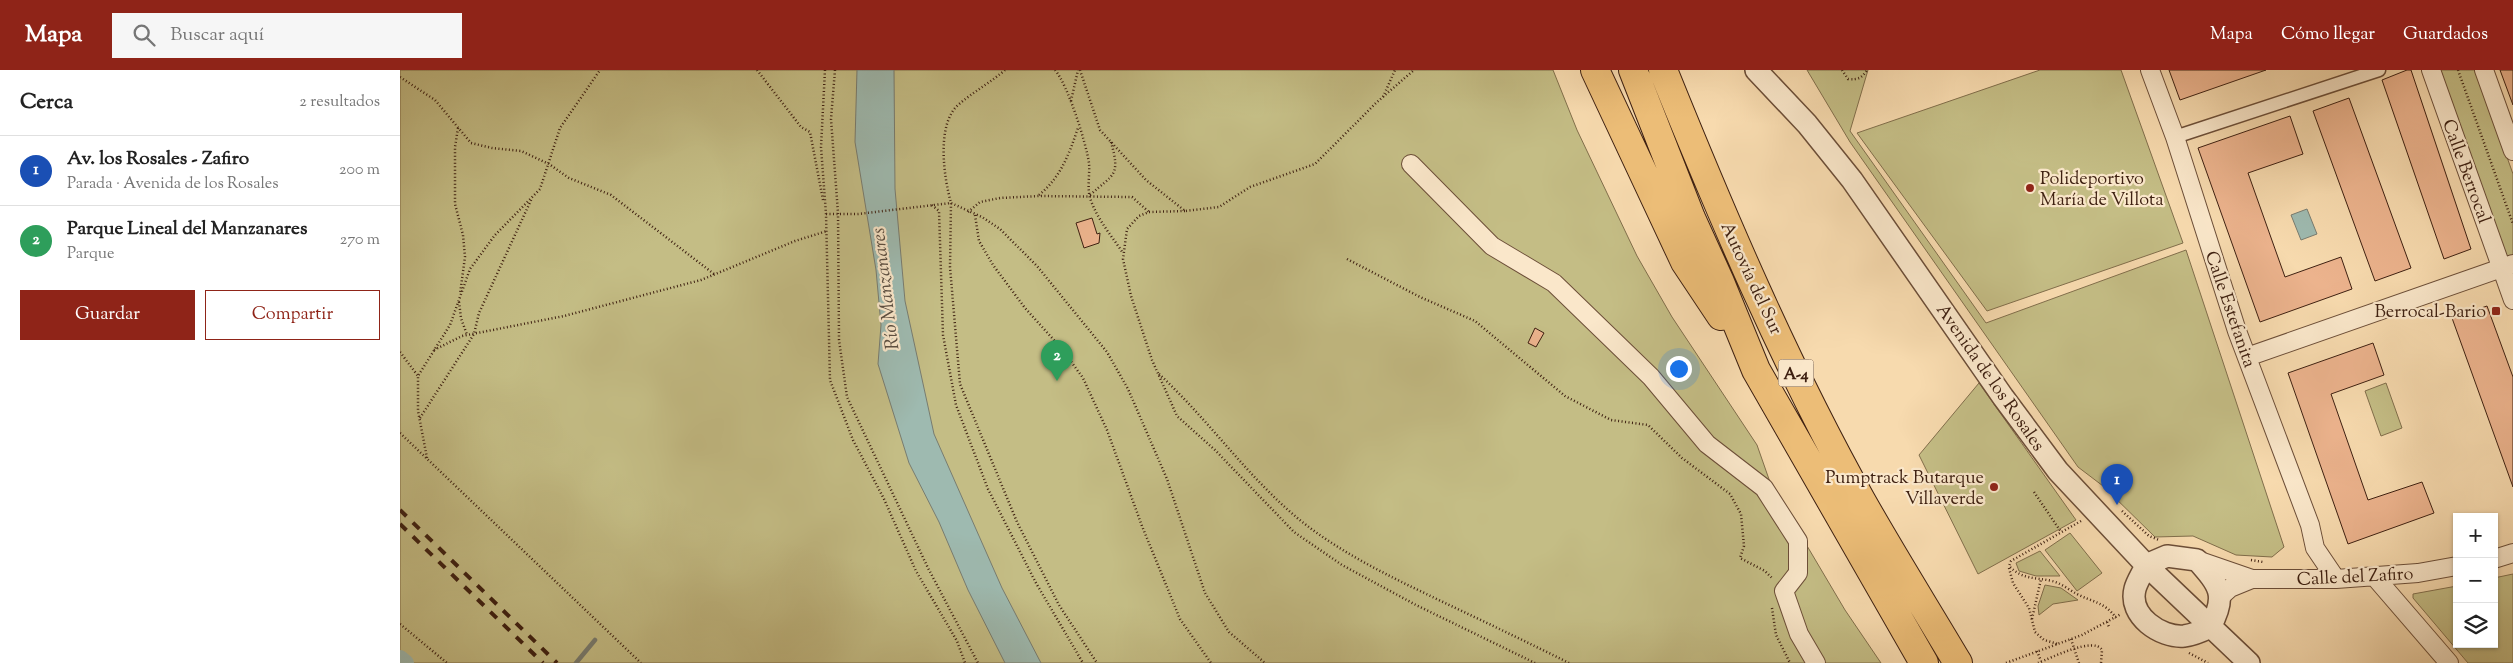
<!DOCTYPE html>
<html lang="es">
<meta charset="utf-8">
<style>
body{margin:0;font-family:"Sorts Mill Goudy",serif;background:#f6f6f6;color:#222}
.controls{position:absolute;right:15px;bottom:15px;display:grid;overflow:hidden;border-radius:0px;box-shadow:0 1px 4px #0004}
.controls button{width:45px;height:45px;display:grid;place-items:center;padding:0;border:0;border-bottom:1px solid #e0e0e0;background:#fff;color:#222;font:25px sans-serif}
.you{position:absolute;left:1278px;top:298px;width:18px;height:18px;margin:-12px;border:4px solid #fff;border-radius:50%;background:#1a73e8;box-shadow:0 0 0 8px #1a73e833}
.badge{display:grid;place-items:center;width:32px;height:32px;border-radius:50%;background:#8f2418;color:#fff;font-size:16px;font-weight:700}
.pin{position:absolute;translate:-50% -41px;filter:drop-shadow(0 1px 2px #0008)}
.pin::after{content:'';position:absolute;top:26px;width:18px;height:15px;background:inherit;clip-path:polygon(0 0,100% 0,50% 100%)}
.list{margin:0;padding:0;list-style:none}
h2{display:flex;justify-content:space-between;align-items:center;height:65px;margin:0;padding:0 20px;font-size:21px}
h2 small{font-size:16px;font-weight:400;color:#767676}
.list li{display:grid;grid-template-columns:32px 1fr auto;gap:15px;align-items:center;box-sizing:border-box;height:70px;padding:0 20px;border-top:1px solid #e0e0e0}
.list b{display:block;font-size:19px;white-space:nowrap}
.list p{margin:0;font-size:16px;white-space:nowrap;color:#767676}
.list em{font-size:16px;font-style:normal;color:#767676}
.actions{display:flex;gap:10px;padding:15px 20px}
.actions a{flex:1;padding:11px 0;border:1px solid #8f2418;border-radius:0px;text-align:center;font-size:18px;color:#8f2418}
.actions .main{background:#8f2418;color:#fff}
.icon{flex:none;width:28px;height:28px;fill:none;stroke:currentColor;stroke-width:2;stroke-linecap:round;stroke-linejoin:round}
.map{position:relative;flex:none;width:2113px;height:593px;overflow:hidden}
header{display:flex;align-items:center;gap:30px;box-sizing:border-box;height:70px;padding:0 25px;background:#8f2418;color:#fff}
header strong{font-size:24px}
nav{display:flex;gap:28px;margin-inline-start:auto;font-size:18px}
.search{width:350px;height:45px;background:#f6f6f6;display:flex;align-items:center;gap:12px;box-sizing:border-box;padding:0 18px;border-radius:0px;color:#767676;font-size:19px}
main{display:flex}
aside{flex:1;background:#fff}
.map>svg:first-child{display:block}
.green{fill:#c4bd85;stroke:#816e4b}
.water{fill:#9ebab0;stroke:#787c70}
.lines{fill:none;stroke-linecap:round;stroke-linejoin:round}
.stream{stroke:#787c70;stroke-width:4.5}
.canal{stroke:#9ebab0;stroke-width:16}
.building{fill:#ecb38d;stroke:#3e2011}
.pedestrian-casing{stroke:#6c4e38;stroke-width:15}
.minor-casing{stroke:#6c4e38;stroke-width:20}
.tertiary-casing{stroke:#6c4e38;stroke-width:24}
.motorway-casing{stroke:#3e2011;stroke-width:30}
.path{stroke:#3e2011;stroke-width:2.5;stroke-dasharray:1 2.5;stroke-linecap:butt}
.pedestrian{stroke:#fae7ca;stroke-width:12}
.minor{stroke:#fae7ca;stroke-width:18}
.tertiary{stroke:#fae7ca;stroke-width:21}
.motorway{stroke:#ecbd77;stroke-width:28}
.rail{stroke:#3e2011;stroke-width:4;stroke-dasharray:9 9;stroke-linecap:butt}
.poi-dot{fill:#8f2418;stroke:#fae7ca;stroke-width:2}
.labels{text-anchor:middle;stroke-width:4.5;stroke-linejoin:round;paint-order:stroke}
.shield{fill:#fae7ca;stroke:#765c48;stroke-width:1}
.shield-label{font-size:16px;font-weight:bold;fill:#3e2011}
.street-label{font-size:18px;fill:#3e2011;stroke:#fae7ca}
.poi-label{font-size:18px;fill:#3e2011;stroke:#fae7ca;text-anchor:end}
.water-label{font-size:19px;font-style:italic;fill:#5b4e41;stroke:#fae7ca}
</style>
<header>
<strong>Mapa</strong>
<div class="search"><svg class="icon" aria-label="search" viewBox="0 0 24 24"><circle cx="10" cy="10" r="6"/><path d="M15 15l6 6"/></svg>Buscar aquí</div>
<nav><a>Mapa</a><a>Cómo llegar</a><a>Guardados</a></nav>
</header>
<main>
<aside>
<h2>Cerca<small>2 resultados</small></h2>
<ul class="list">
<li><span class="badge" style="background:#1a4fb4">1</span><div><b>Av. los Rosales - Zafiro</b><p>Parada · Avenida de los Rosales</p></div><em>200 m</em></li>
<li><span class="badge" style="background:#2e9e5b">2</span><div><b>Parque Lineal del Manzanares</b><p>Parque</p></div><em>270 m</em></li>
</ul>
<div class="actions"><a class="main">Guardar</a><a>Compartir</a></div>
</aside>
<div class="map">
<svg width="2113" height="593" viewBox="0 0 2113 593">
<rect width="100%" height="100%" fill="#f7daae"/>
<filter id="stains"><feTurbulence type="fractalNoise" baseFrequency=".004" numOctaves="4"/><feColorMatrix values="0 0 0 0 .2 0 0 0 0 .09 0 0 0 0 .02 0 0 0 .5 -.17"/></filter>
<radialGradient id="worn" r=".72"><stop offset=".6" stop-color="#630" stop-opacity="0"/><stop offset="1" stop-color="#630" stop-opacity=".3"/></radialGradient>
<path class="green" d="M0,0H1153L1177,60L1237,186L1272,247L1357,375L1371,415L1445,540L1481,593H0Z
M1407,0H1468L1450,61L1586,253L1786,180L1884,477L1872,487L1836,485L1793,466L1755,467L1703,416L1678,397L1450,72Z
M1640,0H1721L1783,173L1587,241L1457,63Z
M2040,0H2076L2113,104V186L2107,188Z
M1579,313L1676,450L1578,504L1519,385Z
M1986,313L2002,358L1981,366L1965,321Z
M1670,463L1702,503L1677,521L1645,480Z
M1640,481L1660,506H1636L1619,501L1616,493Z
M2113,504V593H2068L2013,528V524L2057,516V574H2094V508Z
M1645,515L1661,518L1678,530L1653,534L1639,545L1638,536Z"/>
<path class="water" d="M457,0H494L495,119L505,231L534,364L602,518L641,593H605L568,520L539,452L509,393L478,294L481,255L476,200L455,72Z
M1907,139L1917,164L1901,170L1891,145Z"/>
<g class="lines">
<path class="stream" d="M176,593L195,570"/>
<path class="canal" d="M0,588L6,593"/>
</g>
<path class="building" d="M1769,0H1866L1780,30Z
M2007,0H2011L2071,179L2044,189L1982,10Z
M2100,0H2113V35Z
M1949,28L2011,198L1975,211L1913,41Z
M1890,46L1903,84L1848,103L1885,207L1941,187L1952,219L1860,252L1798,78Z
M692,148L697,164L700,163L699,173L684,178L676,153Z
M2087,236L2113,307V417L2052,248Z
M1135,258L1144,263L1136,277L1128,273Z
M1973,273L1984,305L1931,324L1968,430L2022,412L2034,443L1948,474L1888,303Z"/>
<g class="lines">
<defs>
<path id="pedestrian" d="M1775,67L1979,0"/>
<path id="minor" d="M1750,0L1775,67L1837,261L1910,455L1915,478L1936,509
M2031,0L2113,230
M2084,0L2113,81
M1011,94L1092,176L1154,213L1251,307L1307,374L1364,418L1398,471V503L1384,521L1399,564L1416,593
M1847,287L2113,194
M2094,489L2113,483
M1797,490L1852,509H1936L2018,503L2057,496
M1974,506L2049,593
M1820,527L1830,518L1852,509"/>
<path id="tertiary" d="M1356,0L1407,54L1452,110L1603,327L1658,401L1746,495L1849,593
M1767,486L1797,490C1819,515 1828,525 1810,557C1802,561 1793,565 1784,566C1761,568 1728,546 1735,519C1737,511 1743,503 1746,495Z"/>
<path id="motorway" d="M1195,0L1285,192L1321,246
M1233,0L1291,148L1320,212L1356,300L1524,593
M1263,0C1322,146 1384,292 1461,430C1492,485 1526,539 1558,593"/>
</defs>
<use href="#pedestrian" class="pedestrian-casing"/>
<use href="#minor" class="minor-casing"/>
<use href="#tertiary" class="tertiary-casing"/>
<use href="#motorway" class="motorway-casing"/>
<path class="path" d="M357,0L401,57L410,62L423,130
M425,0L421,77L426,144L430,310L453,370L484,429L516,501L557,571L565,593
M435,0L431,49L438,143L439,270L447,327L528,498L578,593
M605,0C590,13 573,22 558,35C536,55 544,108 551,133L582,147L600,159L637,196L707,282L728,319L767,409L805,523L829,562L865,593
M655,0C668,15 686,73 689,93C690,104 687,117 690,128C697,149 711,165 723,183
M680,0L700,60L746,110L785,141L819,137L850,117L915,94L977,32L1014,0
M1442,0L1448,9C1458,10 1462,8 1467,0
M2058,0L2113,154
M0,7L35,30L71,73L92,78L121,81L149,94L169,108L211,125L314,204
M983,27L995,0
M671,31L678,0
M58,58L55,77V134L63,165L65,187L60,224
M639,125C661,107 669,84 678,58
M690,125C713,104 721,107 711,72
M532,135L539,141L543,265L556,335L588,419L636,513L683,593
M785,141L749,142L739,146L727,159L723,189L731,226L752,290L777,346L815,380L894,462L942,495L1016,535L1135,593
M568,142L580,132L600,128L639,126L732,127L749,142
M426,144H458L551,133L550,197L560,314L617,452L659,535L697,593
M575,145L579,171L593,195L625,238L662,279L683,308L707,360L742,456L780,549L811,593
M947,189L1020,227L1075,251L1165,326L1211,350L1248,355L1282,388L1330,424L1341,444L1344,476L1340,488L1365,501L1373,509
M59,232L61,248L67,265
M34,280L62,266L164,246L301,210L395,171L427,161
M0,282L18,306
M759,304C809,350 848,408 901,451C944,485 993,508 1043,532C1085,552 1127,572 1169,593
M20,348L74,264L79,243L132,128
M0,363L241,593
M27,388L18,341V306L50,255L70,199L95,165L140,119L160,58L200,0
M1634,422L1661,462
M1722,441L1749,466L1759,470
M1681,451L1611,491L1609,496C1623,510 1635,507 1652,511C1661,513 1669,520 1677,524C1692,532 1705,532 1716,548
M1851,490L1863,492
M1609,498L1613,513L1629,538L1635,562L1644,570L1658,574
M1372,538L1376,565L1390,593
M1632,549L1641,509
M1707,552L1709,557
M0,554L47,593
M1671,569L1679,593
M1637,581L1641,591
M1789,583L1808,593
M1606,593L1682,565L1721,544
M1638,593C1651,588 1694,566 1702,580L1701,593"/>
<use href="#pedestrian" class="pedestrian"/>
<use href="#minor" class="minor"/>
<use href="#tertiary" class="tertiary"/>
<use href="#motorway" class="motorway"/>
<path class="rail" d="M0,440L157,593
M0,454L143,593"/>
</g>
<g class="poi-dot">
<circle cx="1630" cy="118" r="5"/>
<rect x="2091" y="236" width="10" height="10" rx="2.5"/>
<circle cx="1594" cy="417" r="5"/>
</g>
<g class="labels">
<rect class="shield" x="1378.5" y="289.5" width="35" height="27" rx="4"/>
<g class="shield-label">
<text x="1396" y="309">A-4</text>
</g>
<g class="street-label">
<text transform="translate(2067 101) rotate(70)" y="6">Calle Berrocal</text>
<text transform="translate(1352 208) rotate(65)" y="6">Autovía del Sur</text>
<text transform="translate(1831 239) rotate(71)" y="6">Calle Estefanita</text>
<text transform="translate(1591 307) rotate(55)" y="6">Avenida de los Rosales</text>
<text transform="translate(1955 506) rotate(-3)" y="6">Calle del Zafiro</text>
</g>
<g class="poi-label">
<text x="1640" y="114" text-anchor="start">Polideportivo<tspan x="1640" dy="21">María de Villota</tspan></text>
<text x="2086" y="247">Berrocal-Bario</text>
<text x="1584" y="413">Pumptrack Butarque<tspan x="1584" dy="21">Villaverde</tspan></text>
</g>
<g class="water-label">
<text transform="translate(484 219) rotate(-97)" y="7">Río Manzanares</text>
</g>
</g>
<rect width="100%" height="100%" filter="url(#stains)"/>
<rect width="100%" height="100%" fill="url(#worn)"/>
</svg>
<div class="controls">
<button>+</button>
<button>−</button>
<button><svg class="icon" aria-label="layers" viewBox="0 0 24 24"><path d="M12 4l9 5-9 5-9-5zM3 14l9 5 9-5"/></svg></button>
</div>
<div class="you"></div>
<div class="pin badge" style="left:1717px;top:435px;background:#1a4fb4">1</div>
<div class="pin badge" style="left:657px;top:311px;background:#2e9e5b">2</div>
</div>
</main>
